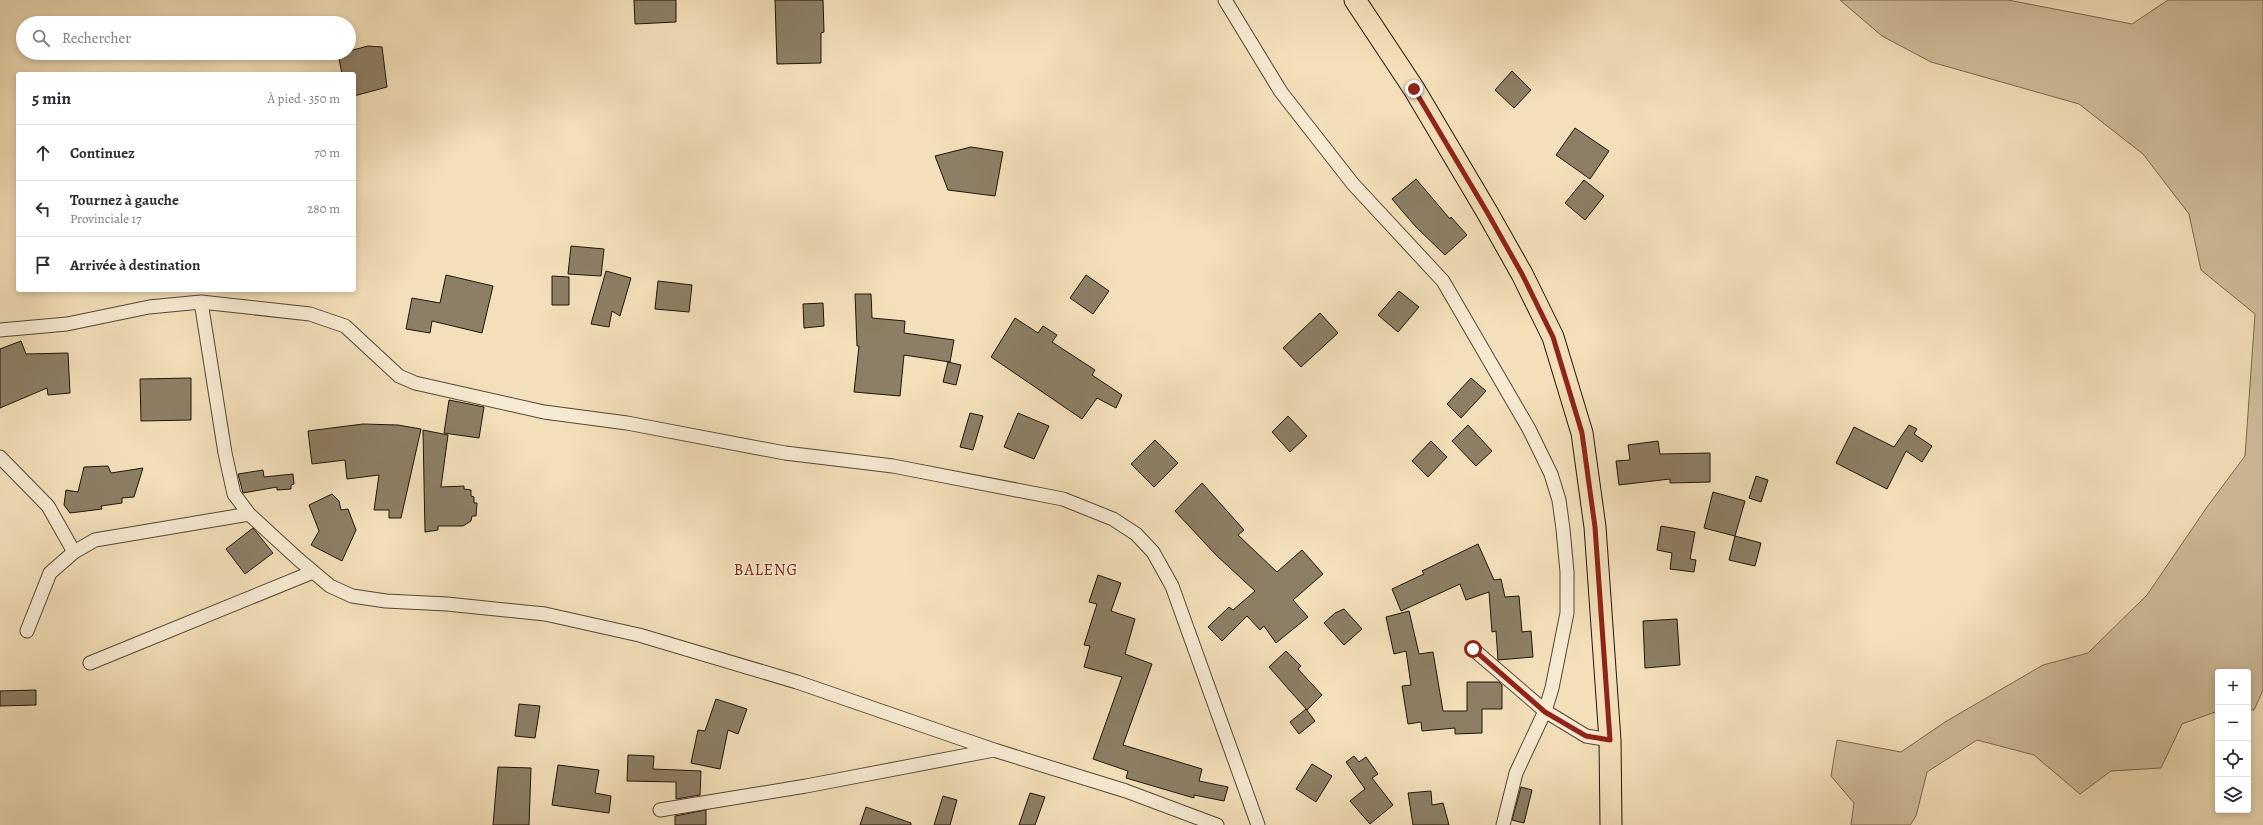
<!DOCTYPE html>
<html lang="fr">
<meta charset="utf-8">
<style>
body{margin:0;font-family:Alegreya,serif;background:#f2f2f3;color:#2b2b33}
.controls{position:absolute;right:12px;bottom:12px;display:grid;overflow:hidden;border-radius:4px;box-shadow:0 2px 6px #0003}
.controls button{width:36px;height:36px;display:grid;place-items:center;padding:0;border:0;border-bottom:1px solid #e1e1e2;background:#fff;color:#2b2b33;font:20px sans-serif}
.stop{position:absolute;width:12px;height:12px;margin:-9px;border:3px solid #8f2418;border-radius:50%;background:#fff}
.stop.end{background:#8f2418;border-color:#fff;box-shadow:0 1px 4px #0008}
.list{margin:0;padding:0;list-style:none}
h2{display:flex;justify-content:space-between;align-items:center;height:52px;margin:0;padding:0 16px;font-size:17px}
h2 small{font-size:13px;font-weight:400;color:#7c7c81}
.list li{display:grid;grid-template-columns:26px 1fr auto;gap:12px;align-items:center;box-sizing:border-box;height:56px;padding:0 16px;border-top:1px solid #e1e1e2}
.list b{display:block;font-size:15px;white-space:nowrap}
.list p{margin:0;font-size:13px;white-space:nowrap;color:#7c7c81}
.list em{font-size:13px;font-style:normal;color:#7c7c81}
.icon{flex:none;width:22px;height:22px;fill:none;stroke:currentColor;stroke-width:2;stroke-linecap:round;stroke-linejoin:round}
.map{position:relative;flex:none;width:2263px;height:825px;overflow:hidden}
.search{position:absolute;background:#fff;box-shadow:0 2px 6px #0003;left:16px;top:16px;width:340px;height:44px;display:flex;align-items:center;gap:10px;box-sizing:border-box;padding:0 14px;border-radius:22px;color:#7c7c81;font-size:15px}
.panel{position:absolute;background:#fff;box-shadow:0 2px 6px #0003;left:16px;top:72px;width:340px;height:220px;border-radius:4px}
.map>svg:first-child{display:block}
.green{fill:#cfbd9b;stroke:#776a52}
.building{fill:#8d7f65;stroke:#1f160a}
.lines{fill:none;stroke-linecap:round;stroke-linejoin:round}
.street-casing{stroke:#544836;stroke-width:15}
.primary-casing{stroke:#1f160a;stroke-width:23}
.street{stroke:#f7ead2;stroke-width:13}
.primary{stroke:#f3dfb9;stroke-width:21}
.route{stroke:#8f2418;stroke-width:5}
.labels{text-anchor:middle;stroke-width:3.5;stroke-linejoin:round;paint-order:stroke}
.quarter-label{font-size:16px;letter-spacing:1px;fill:#7a1f14;stroke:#f7ead2}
</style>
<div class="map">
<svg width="2263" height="825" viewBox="0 0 2263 825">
<rect width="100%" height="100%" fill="#f3dfb9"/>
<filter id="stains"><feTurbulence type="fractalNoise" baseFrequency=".005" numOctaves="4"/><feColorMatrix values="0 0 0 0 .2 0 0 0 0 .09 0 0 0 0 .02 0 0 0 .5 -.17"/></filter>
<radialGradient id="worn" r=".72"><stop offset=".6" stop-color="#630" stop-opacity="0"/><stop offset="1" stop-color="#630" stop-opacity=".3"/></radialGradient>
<path class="green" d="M1840,0H2008L2132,24L2168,0H2263V690L2254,710H2248V672H2218V711L2182,724L2161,768L2111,771L2080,794L2034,755L1977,740L1927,772L1916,816L1910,825H1851L1854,803L1831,776L1837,740L1901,752L1945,722L2043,665L2088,653L2147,595L2207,507L2245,456L2255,314L2201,270L2189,214L2143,154L2079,104L1931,62L1882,36Z"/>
<path class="building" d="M634,0H676V22L635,24Z
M775,0H823L824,32L821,33V63L777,64Z
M368,46L382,47L387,87L354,96V74H342L338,54L349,53V51Z
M1512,71L1531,90L1514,108L1495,90Z
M1575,128L1609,151L1590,179L1556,155Z
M971,147L1003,152L995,196L948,190L935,156Z
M1416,179L1450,219L1451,217L1467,235L1445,255L1415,226L1392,199Z
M1584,180L1604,196L1585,220L1565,203Z
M571,246L604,249L601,276L568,274Z
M606,271L631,278L620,316L612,311L609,327L591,324Z
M446,275L493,286L482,333L432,321L430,333L406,329L412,298L440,303Z
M1086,275L1109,291L1093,314L1070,298Z
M552,276L569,277V305H552Z
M658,281L692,285L689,312L655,309Z
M1399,291L1419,307L1398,332L1378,315Z
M855,294H871L872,318L905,321L904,333L954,340L950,362L904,355L900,396L854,392L859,346H857Z
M823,303L824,326L804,328L803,304Z
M1320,313L1338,333L1301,367L1283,348Z
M1015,318L1038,333L1043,326L1057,335L1052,342L1095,370L1092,375L1122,395L1116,408L1097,398L1082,419L991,357Z
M21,341L26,354L68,353L70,393L48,395L47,388L0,408V349Z
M948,362L961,365L956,385L943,382Z
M191,378V420L141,421L140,379Z
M1471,378L1486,391L1461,418L1447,404Z
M449,400L484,407L479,438L444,433Z
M970,413L983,416L973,450L960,447Z
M1018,413L1049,426L1034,459L1004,447Z
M1288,416L1307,436L1290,452L1272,432Z
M363,424L398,425L421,429L401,518H389V510H374L379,475L347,479L345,460L312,464L308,431Z
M1468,425L1492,451L1476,466L1452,441Z
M1909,425L1917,429L1914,434L1932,446L1922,462L1906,451L1887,489L1836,463L1854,427L1894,447Z
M423,430L448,435L441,487L464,486V489L471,490V496L474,497V503H477L476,516H472L471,521L463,526H438V530L425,532Z
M1155,440L1178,463L1154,487L1131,464Z
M1431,441L1447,457L1428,477L1412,461Z
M1658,441L1660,454L1710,453V482L1670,483V479L1619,485L1616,461L1630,460L1628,445Z
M108,466L111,473L143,468L134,497L122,498V503L101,506L102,509L70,513L64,505L66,490L78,492L84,467Z
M263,470L264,477L293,474L294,484L291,485V489L277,490V487L243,493L238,474Z
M1756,476L1768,480L1761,502L1749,498Z
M1202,483L1244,530L1238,535L1277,572L1302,550L1323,574L1293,600L1308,617L1276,643L1264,626L1260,630L1247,616L1222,641L1208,627L1229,607L1233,610L1255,591L1216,555L1175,511Z
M1713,492L1745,501L1735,536L1704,528Z
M332,494L339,501L341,510L348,509L356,530L342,561L311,545L319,531L309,505Z
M1661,526L1695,532L1690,559L1696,560L1694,572L1670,569L1672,553L1657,550Z
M253,528L273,553L245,574L226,549Z
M1735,536L1761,543L1755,566L1729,560Z
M1478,544L1494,580L1501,579L1505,597L1519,596L1522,632L1531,631L1533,657L1498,660L1496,631L1492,632L1489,592L1466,600L1460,584L1401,611L1392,589L1424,574L1422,571Z
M1098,575L1121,583L1111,611L1135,619L1125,654L1152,664L1123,745L1202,769L1199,781L1228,787L1224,801L1194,795V798L1126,778L1128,771L1093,759L1122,677L1084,667L1090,646L1084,645L1097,604L1089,602Z
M1344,609L1362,629L1344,645L1324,623L1335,613Z
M1409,611L1419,654L1433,652L1443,711H1467V682H1499L1502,685V709H1482V733L1455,734V728L1422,731L1421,722L1408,724L1402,686L1411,685L1406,651L1394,654L1386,617Z
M1677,619L1680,665L1645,668L1643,621Z
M1286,651L1301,666L1298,669L1322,695L1307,710L1269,667Z
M36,690V705L0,706V691Z
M716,699L747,709L738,734L728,730L720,769L691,763L698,730L705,731Z
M519,704L540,706L535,738L515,736Z
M1306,709L1315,721L1299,734L1290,722Z
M628,755L654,756L653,769L701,771L700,795L676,799V782L627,781Z
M1354,756L1359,762L1366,757L1378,774L1372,778L1393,805L1370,824L1350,801L1365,789L1346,762Z
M1312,764L1332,776L1316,802L1296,789Z
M558,765L599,770L595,793L611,796L609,813L552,805Z
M498,767L531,768L529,825H493Z
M1521,787L1532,790L1524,823L1512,820Z
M1431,791L1432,805L1443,803L1449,825H1413L1408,793Z
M1030,793L1045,797L1035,825H1019Z
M943,796L957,800L950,825H934Z
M866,807L911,823V825H860Z
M706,810V825H675V816Z"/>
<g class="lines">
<defs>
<path id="street" d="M1225,0L1281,92L1353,184L1443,281L1529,429L1551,474L1559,500L1563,529L1567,572V613L1552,688L1545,711L1516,773L1503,825
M201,302L225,453L234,494L249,514L298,559L330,586L352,596L386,601L447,604L545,614L639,635L797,682L994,750
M0,330L67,324L149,307L201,302L310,314L345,326L399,376L415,383L544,412L627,423L785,453L893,466L1063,499L1113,519L1136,534L1153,552L1172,586L1258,825
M0,457L48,506L74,552
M27,631L50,573L74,552L95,540L249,514
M1473,649L1545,711L1586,736L1610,740
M90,663L313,572
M660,810L806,786L994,750L1126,791L1217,825"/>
<path id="primary" d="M1355,0L1414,89L1487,212L1522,274L1553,337L1582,433L1595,527L1610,740L1611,825"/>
</defs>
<use href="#street" class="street-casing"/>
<use href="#primary" class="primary-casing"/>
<use href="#street" class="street"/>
<use href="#primary" class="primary"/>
</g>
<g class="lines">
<path class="route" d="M1414,89L1487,212L1522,274L1553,337L1582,433L1595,527L1610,740L1586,736L1545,712L1473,649"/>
</g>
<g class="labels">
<g class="quarter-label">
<text x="766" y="575">BALENG</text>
</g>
</g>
<rect width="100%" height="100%" filter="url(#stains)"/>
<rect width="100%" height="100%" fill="url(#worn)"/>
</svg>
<div class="controls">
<button>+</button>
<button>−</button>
<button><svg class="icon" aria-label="locate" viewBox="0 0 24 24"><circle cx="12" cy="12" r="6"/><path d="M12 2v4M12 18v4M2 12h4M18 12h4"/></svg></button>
<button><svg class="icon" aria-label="layers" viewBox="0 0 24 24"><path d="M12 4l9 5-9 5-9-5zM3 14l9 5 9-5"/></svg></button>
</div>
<div class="stop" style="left:1473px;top:649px"></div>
<div class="stop end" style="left:1414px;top:89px"></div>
<div class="search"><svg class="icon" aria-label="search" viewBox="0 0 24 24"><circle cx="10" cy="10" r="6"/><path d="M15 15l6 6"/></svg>Rechercher</div>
<section class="panel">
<h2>5 min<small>À pied · 350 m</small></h2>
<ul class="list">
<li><svg class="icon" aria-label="ahead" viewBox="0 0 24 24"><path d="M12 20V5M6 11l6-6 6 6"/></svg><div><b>Continuez</b></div><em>70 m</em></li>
<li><svg class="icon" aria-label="left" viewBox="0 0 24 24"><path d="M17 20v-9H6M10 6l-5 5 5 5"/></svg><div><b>Tournez à gauche</b><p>Provinciale 17</p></div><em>280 m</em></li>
<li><svg class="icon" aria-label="arrive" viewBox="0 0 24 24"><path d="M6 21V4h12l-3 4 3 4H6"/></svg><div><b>Arrivée à destination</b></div></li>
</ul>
</section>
</div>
